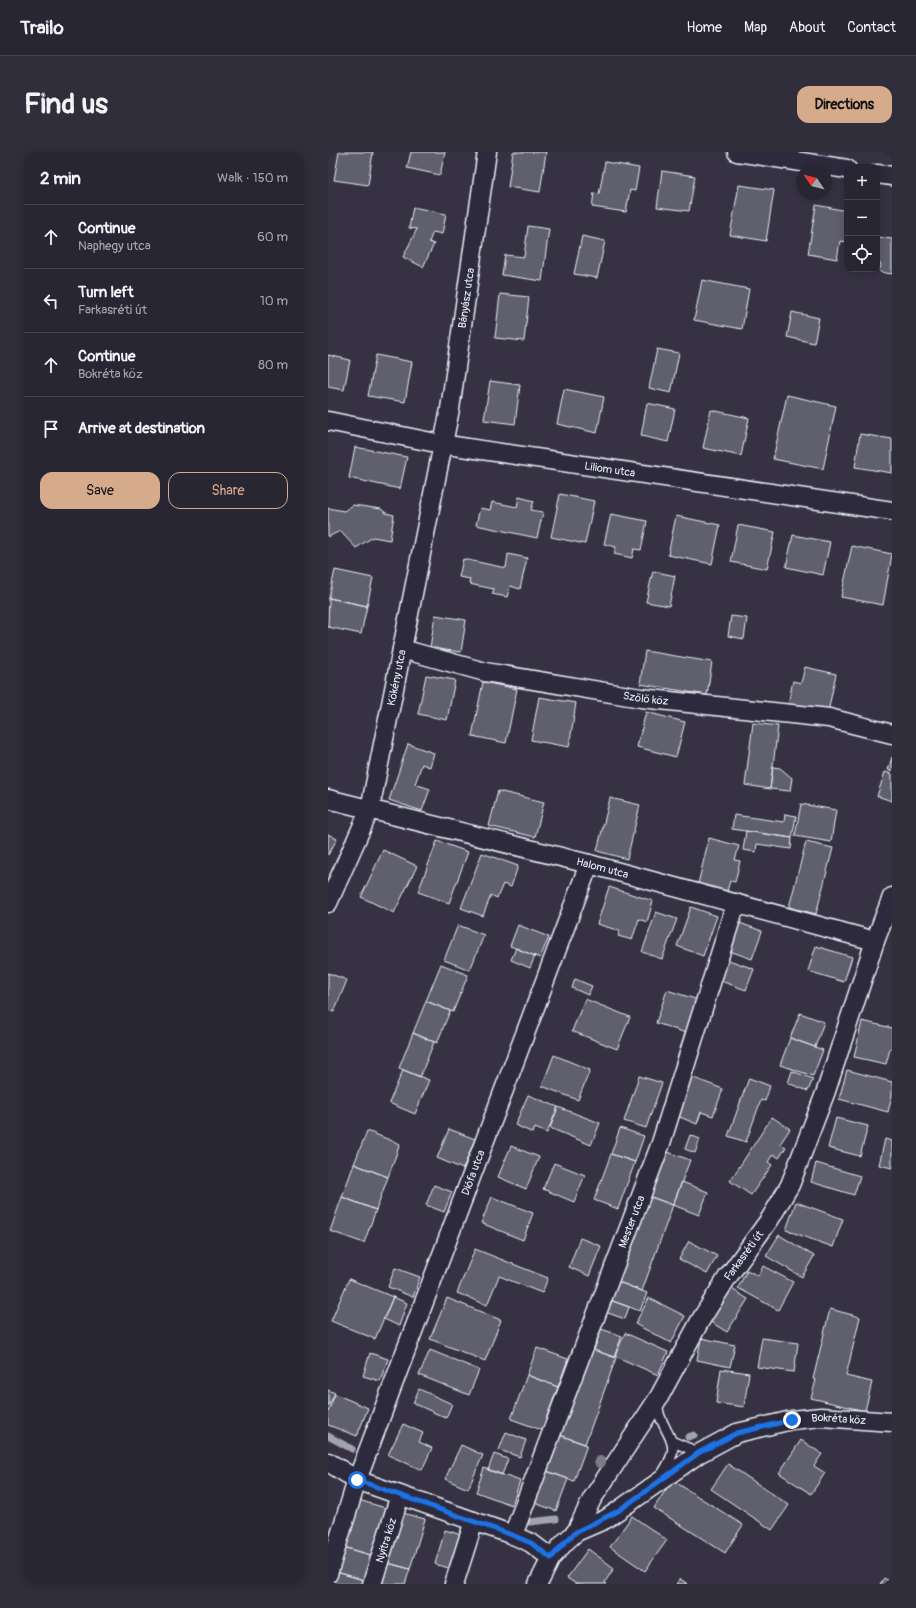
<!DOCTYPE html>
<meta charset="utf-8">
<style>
body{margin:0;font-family:Pangolin,sans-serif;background:#302e3b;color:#f1f3f6}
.controls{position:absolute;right:12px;top:12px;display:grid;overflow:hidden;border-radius:8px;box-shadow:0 2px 10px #0003}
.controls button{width:36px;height:36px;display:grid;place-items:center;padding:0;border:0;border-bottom:1px solid #44434e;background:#282633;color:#f1f3f6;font:20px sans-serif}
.compass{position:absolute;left:468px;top:12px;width:36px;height:36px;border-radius:50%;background:#282633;box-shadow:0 2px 10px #0003;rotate:305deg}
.stop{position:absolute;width:12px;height:12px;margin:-9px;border:3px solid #1a73e8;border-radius:50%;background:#fff}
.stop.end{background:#1a73e8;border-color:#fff;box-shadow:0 1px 4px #0008}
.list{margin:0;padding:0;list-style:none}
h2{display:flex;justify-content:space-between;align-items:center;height:52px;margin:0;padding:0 16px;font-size:17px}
h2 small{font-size:13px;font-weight:400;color:#a5a5ac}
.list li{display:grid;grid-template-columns:26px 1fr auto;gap:12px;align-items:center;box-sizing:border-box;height:64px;padding:0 16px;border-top:1px solid #44434e}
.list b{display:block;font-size:15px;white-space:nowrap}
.list p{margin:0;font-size:13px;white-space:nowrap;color:#a5a5ac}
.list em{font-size:13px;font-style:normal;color:#a5a5ac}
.actions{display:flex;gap:8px;padding:12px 16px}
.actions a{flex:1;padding:9px 0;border:1px solid #d6ab8b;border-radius:12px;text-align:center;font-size:14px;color:#d6ab8b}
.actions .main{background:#d6ab8b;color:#111}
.icon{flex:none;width:22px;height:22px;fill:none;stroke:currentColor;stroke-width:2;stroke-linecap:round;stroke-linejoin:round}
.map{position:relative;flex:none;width:564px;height:1432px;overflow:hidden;border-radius:12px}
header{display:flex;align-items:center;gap:24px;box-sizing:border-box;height:56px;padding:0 20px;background:#282633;border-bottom:1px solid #44434e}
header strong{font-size:19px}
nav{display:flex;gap:22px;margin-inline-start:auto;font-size:14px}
.intro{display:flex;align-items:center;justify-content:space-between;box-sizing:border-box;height:96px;padding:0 24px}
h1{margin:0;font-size:28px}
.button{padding:10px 18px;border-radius:12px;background:#d6ab8b;color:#111;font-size:14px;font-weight:700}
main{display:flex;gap:24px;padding:0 24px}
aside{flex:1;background:#282633;border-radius:12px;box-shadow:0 2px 10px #0003}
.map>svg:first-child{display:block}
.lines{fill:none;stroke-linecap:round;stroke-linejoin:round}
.stream{stroke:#a0a4af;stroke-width:7}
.building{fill:#605e6e;stroke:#e8f1f8}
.service-casing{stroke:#e8f1f8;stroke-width:12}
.minor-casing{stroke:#e8f1f8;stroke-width:21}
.service{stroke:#2f2a3d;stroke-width:9}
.minor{stroke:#2f2a3d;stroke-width:18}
.tree{fill:#7a7b89}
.route{stroke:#1a73e8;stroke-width:5}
.labels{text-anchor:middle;stroke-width:3;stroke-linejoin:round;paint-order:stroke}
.street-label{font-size:11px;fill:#e8f1f8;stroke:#2f2a3d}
</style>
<header>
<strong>Trailo</strong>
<nav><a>Home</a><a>Map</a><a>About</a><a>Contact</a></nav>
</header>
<div class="intro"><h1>Find us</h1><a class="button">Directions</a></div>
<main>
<aside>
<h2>2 min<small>Walk · 150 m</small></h2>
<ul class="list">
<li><svg class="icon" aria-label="ahead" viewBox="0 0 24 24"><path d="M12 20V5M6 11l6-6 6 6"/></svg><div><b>Continue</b><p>Naphegy utca</p></div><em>60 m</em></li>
<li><svg class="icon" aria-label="left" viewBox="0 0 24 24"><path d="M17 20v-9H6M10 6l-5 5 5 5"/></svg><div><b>Turn left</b><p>Farkasréti út</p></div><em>10 m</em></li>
<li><svg class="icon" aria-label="ahead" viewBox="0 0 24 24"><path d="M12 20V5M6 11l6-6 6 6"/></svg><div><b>Continue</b><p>Bokréta köz</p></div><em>80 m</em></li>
<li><svg class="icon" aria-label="arrive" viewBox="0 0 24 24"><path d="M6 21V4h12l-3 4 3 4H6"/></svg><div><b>Arrive at destination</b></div></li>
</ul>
<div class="actions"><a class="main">Save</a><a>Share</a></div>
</aside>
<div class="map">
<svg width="564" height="1432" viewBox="0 0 564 1432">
<rect width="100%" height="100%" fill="#363244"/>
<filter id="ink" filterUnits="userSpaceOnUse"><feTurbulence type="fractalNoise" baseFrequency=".025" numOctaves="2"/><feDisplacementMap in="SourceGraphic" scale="8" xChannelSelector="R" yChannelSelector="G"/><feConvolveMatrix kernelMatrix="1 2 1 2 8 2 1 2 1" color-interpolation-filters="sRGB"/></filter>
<g filter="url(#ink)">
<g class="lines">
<path class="stream" d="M0,1284L24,1297
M360,1285L366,1283
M202,1370L228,1367"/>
</g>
<path class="building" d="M11,0H45L40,33L6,28Z
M83,0H117L112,23L79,16Z
M185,0H218L212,40L180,35Z
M277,10L311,16L307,39L302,38L298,60L264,55L266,41L271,42Z
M334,19L367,24L361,59L329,55Z
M411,33L446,38L438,89L402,83Z
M488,53L519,59V90L512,89L509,107L480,102Z
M85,55L118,62L114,82L105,80L101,90L106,92L95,115L75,105L89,77L81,76Z
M200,74L221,77L214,129L174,123L177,103L196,105Z
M254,84L277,89L269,126L246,122Z
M549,85L564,87V122L552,120L553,112H549Z
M374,128L421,137L414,177L366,168Z
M172,142L201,145L196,189L167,186Z
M464,160L491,166L486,191L459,185Z
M329,197L351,201L343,241L321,236Z
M0,203L22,208L16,238L0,235Z
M48,203L84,210L77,250L40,244Z
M162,229L192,233L187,272L156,268Z
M236,237L276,245L269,281L229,272Z
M459,243L508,254L495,317L445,307Z
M319,251L347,257L340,290L313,284Z
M383,258L421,266L413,304L375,296Z
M532,282L564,287V321L527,315Z
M27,295L79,305L72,337L21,326Z
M232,342L266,349L257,392L223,385Z
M191,345L206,349L203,358L215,360L209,386L148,373L152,356L162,358L164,350L189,355Z
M25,353L53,357L58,361L66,363L62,388L45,385L28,396L12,379L0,385V356L16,359Z
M283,362L319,369L313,398L306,397L304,406L286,402L288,395L276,392Z
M348,364L392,373L384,412L340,403Z
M410,373L447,380L439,417L403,410Z
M465,383L502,390L495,423L458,415Z
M524,394L564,402L555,453L513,445Z
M180,402L199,406L192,437L182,434L179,445L164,442L166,437L141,432L142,427L131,425L135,407L178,416Z
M7,418L45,426L39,454L1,446Z
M325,419L347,424L341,454L318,450Z
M1,446L39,454L33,482L0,475Z
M107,463L138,468L133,500L102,496Z
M403,464L419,466L416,487L400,484Z
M317,499L384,510L379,543L312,532Z
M477,515L508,522L500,560L460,552L465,529L473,531Z
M98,523L127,528L119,568L90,562Z
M155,530L189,537L178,591L144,584Z
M211,545L248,551L241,595L203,588Z
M318,560L357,570L348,605L309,595Z
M425,571L450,574L442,637L417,633Z
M80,592L106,601L102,615L94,612L87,632L102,637L94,659L61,648Z
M564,605V619L560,618Z
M445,615L452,616L464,626L462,639L442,637Z
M557,620L564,622V649L549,644Z
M170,639L216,650L207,685L161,674Z
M282,646L312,653L299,707L269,699Z
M473,652L508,658L503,690L467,684Z
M457,662L468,664L464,686L404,677L406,663L456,670Z
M418,679L464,686L463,697L429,692L428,700L415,698Z
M0,682L9,687L0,703Z
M381,686L411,694L407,708L412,709L407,730L402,729L399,739L370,732Z
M109,689L140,700L121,751L90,740Z
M478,690L505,696L488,762L461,755Z
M55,698L89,714L66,761L33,745Z
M154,701L190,714L183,735L175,732L169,746L163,743L155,764L133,756Z
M281,735L325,749L319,770L311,767L304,788L290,784L292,779L269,772Z
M363,755L389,764L375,804L349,794Z
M328,760L349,767L334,807L314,800Z
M406,769L434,779L424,807L396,797Z
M130,773L156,783L142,818L116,808Z
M190,773L221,785L212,806L182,794Z
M488,794L524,805L516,830L480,819Z
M188,796L207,804L202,816L183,808Z
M398,807L426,817L418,838L390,828Z
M113,812L140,823L125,860L98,849Z
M0,821L19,828L6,860L0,858Z
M247,827L264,834L260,843L244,836Z
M339,838L370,848L358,881L328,871Z
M257,847L302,865L289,897L244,879Z
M98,849L122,859L109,891L85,881Z
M472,861L496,870L487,895L462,886Z
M534,869L564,876V897H562L558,912L526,905Z
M85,881L106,890L92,925L71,916Z
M462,886L495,898L485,924L452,913Z
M226,903L262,918L250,948L214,934Z
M75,918L101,928L87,962L61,951Z
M519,918L564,930V943L560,960L511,947Z
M464,919L485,927L480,939L460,931Z
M311,924L334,931L318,976L296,969Z
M363,925L395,937L385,964L373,960L369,972L349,964Z
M421,926L442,934L437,949L433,948L418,990L400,984Z
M200,943L230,955L219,981L207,976L205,981L187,973Z
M230,955L272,971L263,993L222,976Z
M444,965L462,977L452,992L458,995L451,1006L445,1002L440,1010L444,1013L423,1043L402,1029Z
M508,966L540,974L532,1004L500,996Z
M292,976L316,984L307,1010L283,1002Z
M121,977L147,987L135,1017L109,1006Z
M39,979L72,992L60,1025L26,1012Z
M362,983L372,987L367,1001L357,997Z
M557,987L564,989V1016L551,1013Z
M183,994L211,1005L198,1037L170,1025Z
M337,999L362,1008L345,1053L320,1044Z
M283,1002L307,1010L290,1057L266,1048Z
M226,1011L257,1023L246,1050L215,1037Z
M488,1011L532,1024L526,1043L483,1030Z
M26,1012L60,1025L48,1058L14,1045Z
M354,1030L380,1040L371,1063L345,1053Z
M106,1033L124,1040L116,1060L98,1053Z
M320,1044L345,1053L314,1139L288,1129Z
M14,1045L48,1058L36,1091L2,1079Z
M164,1045L205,1061L195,1088L153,1071Z
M468,1050L515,1067L505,1095L458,1078Z
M451,1083L486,1104L474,1125L438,1104Z
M252,1086L273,1094L261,1124L241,1115Z
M361,1089L389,1104L379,1122L351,1107Z
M147,1097L220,1126L214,1141L171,1124L159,1153L129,1141Z
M435,1114L465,1130L450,1158L410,1136L419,1118L430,1124Z
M67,1116L92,1125L85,1145L60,1135Z
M21,1127L65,1145L47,1187L3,1169Z
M288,1129L319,1141L312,1159L282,1148Z
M402,1136L420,1147L399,1180L381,1169Z
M65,1145L79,1151L71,1174L56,1167Z
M119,1146L173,1168L157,1209L102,1187Z
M321,1146L357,1164L343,1191L307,1172Z
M282,1148L301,1155L297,1167L277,1160Z
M502,1157L532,1165L518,1224L544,1230L537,1259L483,1246L488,1228L485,1227Z
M273,1177L294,1184L286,1205L266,1198Z
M297,1181L340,1200L330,1223L287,1204Z
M373,1186L407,1193L402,1215L369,1208Z
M434,1186L470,1191L466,1220L429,1215Z
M209,1196L240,1207L230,1235L199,1223Z
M260,1196L288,1206L257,1292L229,1282Z
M102,1198L151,1218L141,1243L91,1223Z
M42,1201L60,1207L52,1229L35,1224Z
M393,1217L421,1221L416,1255L388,1251Z
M199,1223L230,1235L214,1278L183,1267Z
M91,1237L124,1252L118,1266L85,1251Z
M0,1238L7,1241L0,1255Z
M7,1242L40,1256L29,1284L0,1273V1260Z
M75,1272L95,1281L91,1290L104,1296L94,1318L60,1303Z
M178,1280L198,1288L192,1305L171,1298Z
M229,1282L259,1293L246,1329L216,1318Z
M473,1288L494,1302L486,1314L497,1321L483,1342L451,1321Z
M133,1293L155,1303L140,1337L117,1327Z
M166,1302L180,1307L174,1323L160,1318Z
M400,1312L461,1353L444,1378L383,1337Z
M156,1316L192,1329L184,1353L148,1340Z
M216,1318L240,1327L228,1359L204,1350Z
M344,1328L415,1373L397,1401L326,1356Z
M27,1347L61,1357L46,1404L12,1394Z
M71,1360L97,1367L82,1417L56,1410Z
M304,1364L339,1388L317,1419L282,1395Z
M117,1378L137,1384L127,1418L107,1412Z
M12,1394L46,1404L39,1429L5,1419Z
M260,1397L286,1416L277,1430L279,1432H248L239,1426Z
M56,1410L82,1417L77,1432H50Z
M5,1419L39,1429L38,1432H1Z
M556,1426L564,1431V1432H552Z
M352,1427L360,1432H348Z"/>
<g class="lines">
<defs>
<path id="service" d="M330,1251C328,1270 349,1286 344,1302C342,1309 338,1316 334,1322
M343,1289L372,1301"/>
<g id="minor">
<path d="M409,0L519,17"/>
<path d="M549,22L564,24"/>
<path id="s1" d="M0,269L113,292L564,359"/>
<path id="s2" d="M74,497L157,520L313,546L501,566L564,582"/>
<path id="s3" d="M0,647L261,712L547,789"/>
<path id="s4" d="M0,751L42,657L122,257L159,0"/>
<path d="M0,1310L29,1328L185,1383L203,1391L223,1406"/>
<path id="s5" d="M248,1380L278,1367L372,1301L409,1281L464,1268L493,1265L564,1270"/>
<path id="s6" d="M185,1383L333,991L408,751"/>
<path id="s7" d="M0,1422L29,1328L261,712"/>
<path id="s8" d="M44,1432L72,1343"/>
<path d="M126,1432L146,1369"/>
<path id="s9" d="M210,1432L223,1406L237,1390L248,1380L264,1347L331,1245L372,1169L399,1126L442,1067L462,1033L498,939L547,789L564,745"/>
</g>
</defs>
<use href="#service" class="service-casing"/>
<use href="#minor" class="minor-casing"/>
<use href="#service" class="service"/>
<use href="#minor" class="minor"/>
</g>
<circle class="tree" cx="272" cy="1310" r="6"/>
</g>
<g class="lines" filter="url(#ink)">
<path class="route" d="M29,1328L184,1383L203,1391L223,1406L237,1390L248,1380L290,1359L372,1300L409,1281L464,1268"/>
</g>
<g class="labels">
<g class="street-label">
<text dy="4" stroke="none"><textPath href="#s4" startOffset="623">Bányász utca</textPath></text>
<text dy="4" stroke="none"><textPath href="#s1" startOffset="286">Liliom utca</textPath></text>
<text dy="4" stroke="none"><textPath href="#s4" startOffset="237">Kökény utca</textPath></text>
<text dy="4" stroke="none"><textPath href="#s2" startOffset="249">Szőlő köz</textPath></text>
<text dy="4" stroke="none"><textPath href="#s3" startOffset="283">Halom utca</textPath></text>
<text dy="4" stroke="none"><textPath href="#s7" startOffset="427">Diófa utca</textPath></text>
<text dy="4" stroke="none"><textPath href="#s6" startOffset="335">Mester utca</textPath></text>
<text dy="4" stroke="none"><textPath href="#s9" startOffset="389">Farkasréti út</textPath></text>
<text dy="4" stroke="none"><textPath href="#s5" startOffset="293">Bokréta köz</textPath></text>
<text dy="4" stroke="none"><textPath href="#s8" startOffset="46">Nyitra köz</textPath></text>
</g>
</g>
</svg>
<div class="controls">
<button>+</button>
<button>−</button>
<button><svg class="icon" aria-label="locate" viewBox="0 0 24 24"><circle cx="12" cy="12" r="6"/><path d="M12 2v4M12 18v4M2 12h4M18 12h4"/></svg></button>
</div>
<svg class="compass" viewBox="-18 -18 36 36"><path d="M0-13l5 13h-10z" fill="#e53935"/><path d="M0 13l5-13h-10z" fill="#a5a5ac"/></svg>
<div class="stop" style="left:29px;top:1328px"></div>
<div class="stop end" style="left:464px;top:1268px"></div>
</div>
</main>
